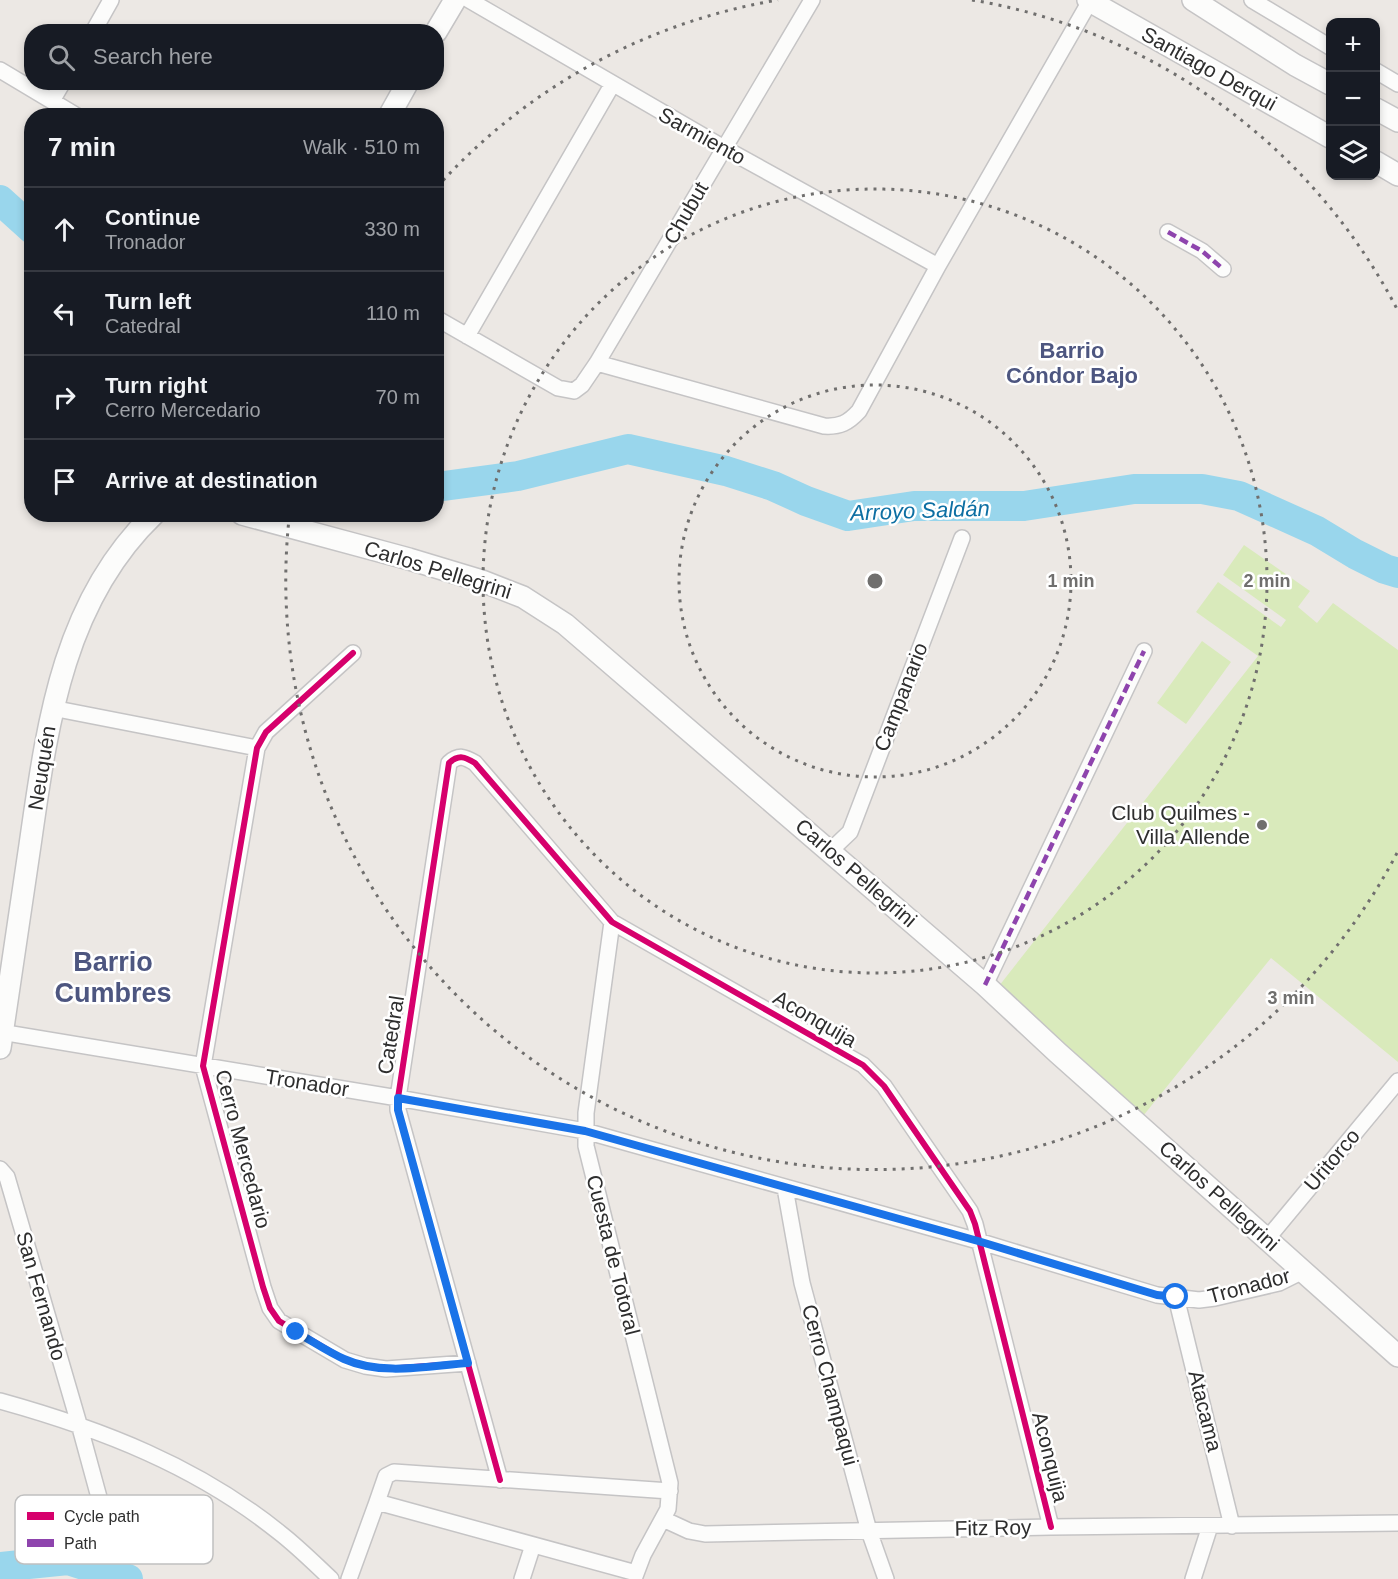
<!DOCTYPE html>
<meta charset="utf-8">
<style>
body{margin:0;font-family:Arial,sans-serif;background:#20242c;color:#f1f3f6}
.controls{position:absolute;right:18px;top:18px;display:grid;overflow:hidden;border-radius:12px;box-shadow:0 3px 9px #0003}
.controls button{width:54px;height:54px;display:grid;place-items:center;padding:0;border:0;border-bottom:2px solid #363941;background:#171b24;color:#f1f3f6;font:30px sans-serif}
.stop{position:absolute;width:18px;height:18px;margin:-14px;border:4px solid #1a73e8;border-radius:50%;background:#fff}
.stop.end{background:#1a73e8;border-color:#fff;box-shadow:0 2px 6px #0008}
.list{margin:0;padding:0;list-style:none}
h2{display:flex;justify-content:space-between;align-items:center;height:78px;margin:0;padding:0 24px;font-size:26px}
h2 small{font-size:20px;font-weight:400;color:#9ea1a6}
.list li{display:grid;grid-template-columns:39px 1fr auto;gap:18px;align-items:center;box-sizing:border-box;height:84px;padding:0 24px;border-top:2px solid #363941}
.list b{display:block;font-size:22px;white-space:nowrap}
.list p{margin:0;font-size:20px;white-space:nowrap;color:#9ea1a6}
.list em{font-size:20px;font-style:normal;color:#9ea1a6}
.icon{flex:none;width:33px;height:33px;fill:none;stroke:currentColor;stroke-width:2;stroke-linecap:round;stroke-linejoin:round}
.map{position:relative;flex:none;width:1398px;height:1579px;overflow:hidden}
.search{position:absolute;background:#171b24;box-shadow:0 3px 9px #0003;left:24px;top:24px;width:420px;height:66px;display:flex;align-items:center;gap:15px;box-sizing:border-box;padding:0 21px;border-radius:24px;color:#9ea1a6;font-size:22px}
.panel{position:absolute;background:#171b24;box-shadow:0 3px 9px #0003;left:24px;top:108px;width:420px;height:414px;border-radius:24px}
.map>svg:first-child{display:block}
.pitch{fill:#d9eabb}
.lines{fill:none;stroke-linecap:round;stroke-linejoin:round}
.river{stroke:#99d6ec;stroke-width:30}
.street-casing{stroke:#c5c4c5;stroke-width:18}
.secondary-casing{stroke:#c5c4c5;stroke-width:24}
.street{stroke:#fcfcfb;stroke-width:15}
.secondary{stroke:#fcfcfb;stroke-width:21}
.quiet{stroke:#8e44ad;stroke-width:4.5;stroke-dasharray:9 4.5;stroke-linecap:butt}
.cycleway-casing{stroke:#fff;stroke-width:10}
.cycleway{stroke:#d6006c;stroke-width:6}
.route{stroke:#1a73e8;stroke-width:8}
.ring{fill:none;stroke:#706f6e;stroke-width:3;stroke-dasharray:3 6}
.poi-dot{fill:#706f6e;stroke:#fff;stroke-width:2}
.labels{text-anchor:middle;stroke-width:5;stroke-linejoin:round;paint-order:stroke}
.street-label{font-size:21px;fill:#2e2e2e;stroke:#fff}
.poi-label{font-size:21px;fill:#2e2e2e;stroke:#fff;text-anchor:end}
.neighbourhood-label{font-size:22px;font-weight:bold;fill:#4d5680;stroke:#fff}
.water-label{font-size:22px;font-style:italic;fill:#0d6fa3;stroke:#fff}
.district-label{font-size:27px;font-weight:bold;fill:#4d5680;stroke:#fff}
.key{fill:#fff;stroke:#c0c0c0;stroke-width:1.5}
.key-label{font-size:16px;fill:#2e2e2e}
.centre{fill:#706f6e;stroke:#fff;stroke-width:3}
.ring-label{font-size:18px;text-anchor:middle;font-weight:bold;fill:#706f6e;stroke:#fff;stroke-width:5;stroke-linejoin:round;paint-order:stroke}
</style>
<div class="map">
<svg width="1398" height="1579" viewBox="0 0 1398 1579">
<rect width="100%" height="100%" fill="#ece8e4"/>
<path class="pitch" d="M1244,545L1310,591L1298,607L1317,623L1333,603L1398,650V1062L1271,958L1143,1116L999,986L1258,656L1196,612L1218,582L1281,627L1286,620L1223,575Z
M1202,641L1231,662L1186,724L1157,703Z"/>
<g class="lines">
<path class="river" d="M0,200L32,229
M436,487L518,476L628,449L726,471L773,486L806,501L848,516L914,506H1024L1134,489H1202L1239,496L1317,531L1355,554L1385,569L1398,573
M0,1567L68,1560L128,1579"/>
<defs>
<path id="street" d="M469,0L724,148L938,266
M1252,0L1330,47
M93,32L111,0
M0,70L77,116
M1376,71L1398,84
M52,101L63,82
M1168,232L1202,251L1223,269
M436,318L558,388L574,391L582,385L597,363L812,0
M467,336L612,85
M597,363L824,426C840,427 848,423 859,411L938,266L1090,1
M353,653L266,732L257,748L203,1066L263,1287L270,1308L279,1321L345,1360L365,1366L386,1369L468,1363
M52,708L257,748
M830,851L850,832L962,538
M612,922L586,1113V1146L670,1483L668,1509L643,1555L634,1579
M985,985L1144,651
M0,1032L398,1098L585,1131L978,1241L1157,1295L1199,1300L1215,1298L1279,1283L1303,1271
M0,1169L7,1177L79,1424L106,1523
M785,1188L802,1283L869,1531L886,1579
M1267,1239L1398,1081
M1176,1297L1232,1526
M0,1401C101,1429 197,1466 280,1533C298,1547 314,1563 331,1579
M500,1480L398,1110V1098L449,763C459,754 465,757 475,763L612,922L863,1065L884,1086L970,1211L975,1224L1051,1527
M663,1519L689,1531L705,1534L1051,1527L1398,1523
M636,1573L377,1502L386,1476L394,1472L670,1491
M349,1579L377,1502
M522,1579L533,1545
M1193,1579L1210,1526"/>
<path id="secondary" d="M1088,0L1330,137
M1193,0L1295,65L1330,84
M436,32L455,0
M1376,109L1398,121
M389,116L408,82
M1376,162L1398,175
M242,514L409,559L482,581L523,597L565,624L985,985L1058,1053L1398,1356
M0,1048C10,980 20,912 30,845C47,727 62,602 154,514"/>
</defs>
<use href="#street" class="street-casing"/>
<use href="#secondary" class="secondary-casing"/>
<use href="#street" class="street"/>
<use href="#secondary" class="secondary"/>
<path class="quiet" d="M1168,232L1202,251L1223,269
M985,985L1144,651"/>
<defs>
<path id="cycleway" d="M353,653L266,732L257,748L203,1066L263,1287L270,1308L279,1321L345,1360L365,1366L386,1369L468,1363
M500,1480L398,1110V1098L449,763C459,754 465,757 475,763L612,922L863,1065L884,1086L970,1211L975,1224L1051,1527"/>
</defs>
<use href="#cycleway" class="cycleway-casing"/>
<use href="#cycleway" class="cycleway"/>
</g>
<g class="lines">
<path class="route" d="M296,1332C312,1341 328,1352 344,1359C382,1376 428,1366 468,1363L398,1110V1098L585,1131L978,1241L1157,1295L1176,1297"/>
</g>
<g class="ring">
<circle cx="875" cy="581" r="196"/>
<circle cx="875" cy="581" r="392"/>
<path d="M1397 853A589 589 0 0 1 289 519M437 187A589 589 0 0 1 778 0M972 0A589 589 0 0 1 1397 309"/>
</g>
<circle class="poi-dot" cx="1262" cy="825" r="6"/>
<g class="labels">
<g class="street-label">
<text transform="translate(1209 69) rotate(29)" y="7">Santiago Derqui</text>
<text transform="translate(702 136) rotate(29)" y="7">Sarmiento</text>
<text transform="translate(686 213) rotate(-60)" y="7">Chubut</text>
<text transform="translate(438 570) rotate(17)" y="7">Carlos Pellegrini</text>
<text transform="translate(901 697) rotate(-69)" y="7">Campanario</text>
<text transform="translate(42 768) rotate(-81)" y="7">Neuquén</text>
<text transform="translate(856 873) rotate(41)" y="7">Carlos Pellegrini</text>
<text transform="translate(815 1019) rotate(30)" y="7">Aconquija</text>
<text transform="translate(391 1035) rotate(-81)" y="7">Catedral</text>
<text transform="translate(307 1083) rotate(9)" y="7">Tronador</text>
<text transform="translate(243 1149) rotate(75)" y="7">Cerro Mercedario</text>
<text transform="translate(1332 1160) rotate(-50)" y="7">Uritorco</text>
<text transform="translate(1219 1196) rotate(42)" y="7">Carlos Pellegrini</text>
<text transform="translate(613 1255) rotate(76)" y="7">Cuesta de Totoral</text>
<text transform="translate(1249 1286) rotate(-15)" y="7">Tronador</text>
<text transform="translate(41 1296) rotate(74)" y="7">San Fernando</text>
<text transform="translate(830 1385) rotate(75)" y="7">Cerro Champaqui</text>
<text transform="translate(1205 1411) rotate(76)" y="7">Atacama</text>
<text transform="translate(1050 1457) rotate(76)" y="7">Aconquija</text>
<text transform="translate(993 1528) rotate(-1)" y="7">Fitz Roy</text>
</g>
<g class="poi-label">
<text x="1250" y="820">Club Quilmes -<tspan x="1250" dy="24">Villa Allende</tspan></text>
</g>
<g class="neighbourhood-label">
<text x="1072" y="358">Barrio<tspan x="1072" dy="25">Cóndor Bajo</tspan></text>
</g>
<g class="water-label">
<text transform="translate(920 510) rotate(-2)" y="8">Arroyo Saldán</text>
</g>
<g class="district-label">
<text x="113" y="971">Barrio<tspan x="113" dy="31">Cumbres</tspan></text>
</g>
</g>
<rect x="15" y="1495" width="198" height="69" rx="9" class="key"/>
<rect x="27" y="1512" width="27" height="8" fill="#d6006c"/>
<rect x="27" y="1539" width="27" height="8" fill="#8e44ad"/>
<g class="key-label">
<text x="64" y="1522">Cycle path</text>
<text x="64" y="1549">Path</text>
</g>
<circle cx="875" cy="581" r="9" class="centre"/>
<g class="ring-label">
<text x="1071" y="587">1 min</text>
<text x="1267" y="587">2 min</text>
<text x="1291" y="1004">3 min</text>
</g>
</svg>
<div class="controls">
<button>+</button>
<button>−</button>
<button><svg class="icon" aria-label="layers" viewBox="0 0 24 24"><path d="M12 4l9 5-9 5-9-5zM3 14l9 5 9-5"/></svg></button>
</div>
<div class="stop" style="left:1176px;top:1297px"></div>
<div class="stop end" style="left:296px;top:1332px"></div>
<div class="search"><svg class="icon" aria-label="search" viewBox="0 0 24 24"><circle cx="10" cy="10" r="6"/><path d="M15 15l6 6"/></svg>Search here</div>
<section class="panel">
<h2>7 min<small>Walk · 510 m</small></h2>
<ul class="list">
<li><svg class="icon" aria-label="ahead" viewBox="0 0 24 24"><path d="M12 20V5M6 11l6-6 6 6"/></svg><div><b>Continue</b><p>Tronador</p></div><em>330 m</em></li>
<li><svg class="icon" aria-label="left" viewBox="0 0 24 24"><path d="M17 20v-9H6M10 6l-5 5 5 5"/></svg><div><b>Turn left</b><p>Catedral</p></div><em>110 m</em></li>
<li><svg class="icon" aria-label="right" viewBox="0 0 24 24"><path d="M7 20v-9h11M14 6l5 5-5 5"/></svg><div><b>Turn right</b><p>Cerro Mercedario</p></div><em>70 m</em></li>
<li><svg class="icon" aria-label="arrive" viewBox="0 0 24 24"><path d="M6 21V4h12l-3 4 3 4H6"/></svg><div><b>Arrive at destination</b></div></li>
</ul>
</section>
</div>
